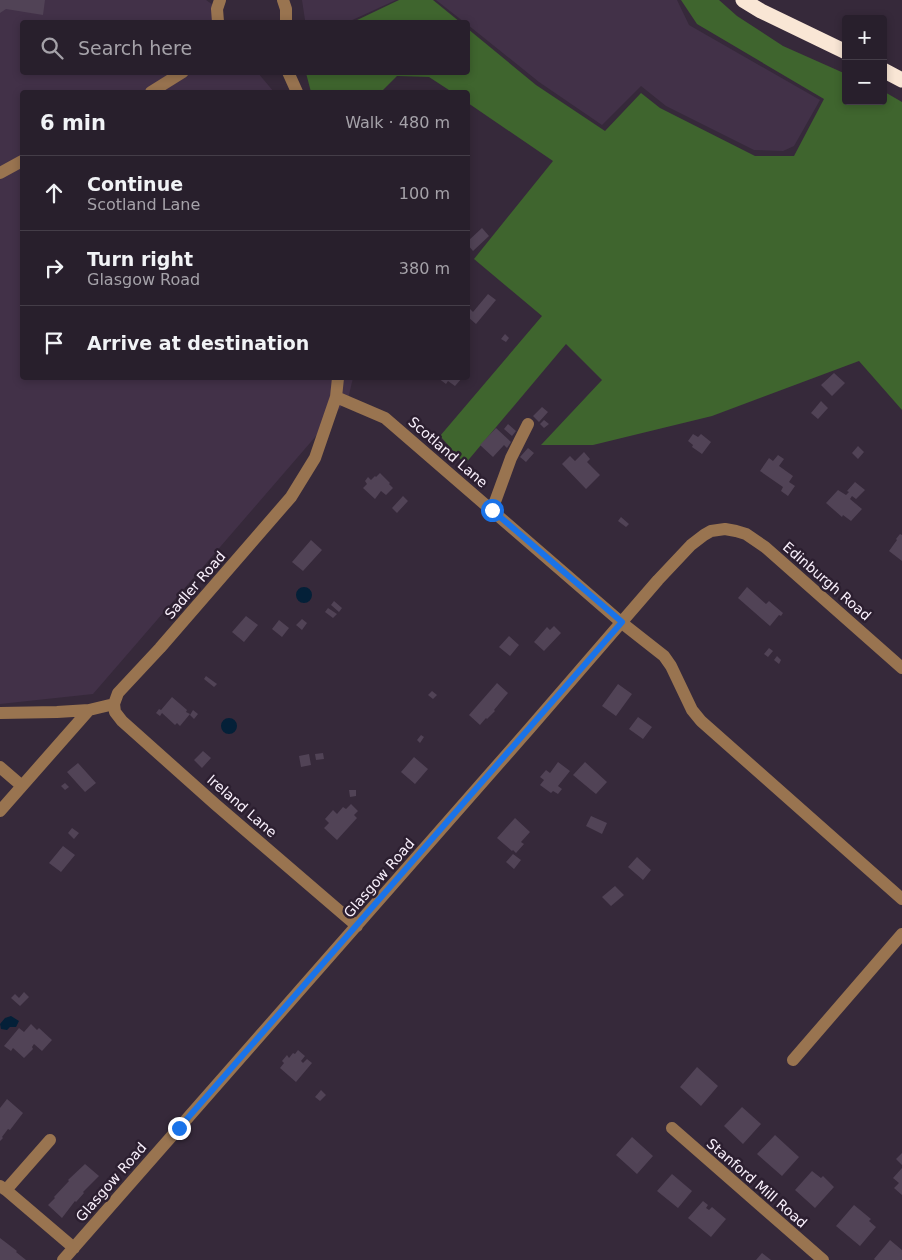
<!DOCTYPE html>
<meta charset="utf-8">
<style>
body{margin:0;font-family:"DejaVu Sans",sans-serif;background:#342c38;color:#f1f3f6}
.controls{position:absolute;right:15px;top:15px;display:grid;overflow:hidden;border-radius:5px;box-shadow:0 2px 8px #0003}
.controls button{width:45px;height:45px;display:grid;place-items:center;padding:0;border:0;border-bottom:1px solid #443d48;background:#281f2c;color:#f1f3f6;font:25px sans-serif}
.stop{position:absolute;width:15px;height:15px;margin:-11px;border:4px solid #1a73e8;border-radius:50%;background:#fff}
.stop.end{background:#1a73e8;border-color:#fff;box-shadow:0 1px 5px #0008}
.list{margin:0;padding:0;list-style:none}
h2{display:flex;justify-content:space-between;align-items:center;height:65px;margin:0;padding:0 20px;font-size:21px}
h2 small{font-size:16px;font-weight:400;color:#a5a2a9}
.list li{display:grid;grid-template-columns:32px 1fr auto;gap:15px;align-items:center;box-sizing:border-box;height:75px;padding:0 20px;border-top:1px solid #443d48}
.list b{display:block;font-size:19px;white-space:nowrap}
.list p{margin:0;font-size:16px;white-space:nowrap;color:#a5a2a9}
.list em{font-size:16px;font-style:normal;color:#a5a2a9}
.icon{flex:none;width:28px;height:28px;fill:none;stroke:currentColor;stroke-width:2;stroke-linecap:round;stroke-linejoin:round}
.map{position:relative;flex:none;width:902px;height:1260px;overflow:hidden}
.search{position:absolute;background:#281f2c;box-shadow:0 2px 8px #0003;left:20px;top:20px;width:450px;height:55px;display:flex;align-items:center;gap:12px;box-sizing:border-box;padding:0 18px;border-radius:5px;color:#a5a2a9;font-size:19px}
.panel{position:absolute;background:#281f2c;box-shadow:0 2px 8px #0003;left:20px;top:90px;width:450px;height:290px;border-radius:5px}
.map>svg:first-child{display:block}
.built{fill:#423148}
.forest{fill:#3f652e}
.water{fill:#042038}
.building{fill:#514356}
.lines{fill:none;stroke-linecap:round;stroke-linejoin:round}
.minor{stroke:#997450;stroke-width:12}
.highway{stroke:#f9e6d5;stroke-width:15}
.route{stroke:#1a73e8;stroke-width:6}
.labels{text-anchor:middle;stroke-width:5;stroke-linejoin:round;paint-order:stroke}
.street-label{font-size:14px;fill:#f9f0fc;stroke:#2c1f30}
</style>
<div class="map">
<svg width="902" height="1260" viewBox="0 0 902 1260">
<rect width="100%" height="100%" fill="#36293a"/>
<path class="built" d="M0,0H206L213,5L225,22H22V72L258,73L274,92H22V378H353L348,399L93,694L0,704Z
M302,0H396L348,22H308L305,20Z
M436,0H677L689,25L820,100L794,146L783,151L754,150L666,106L641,86L602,125L539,82L468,25V22H464Z"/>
<path class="forest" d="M399,0H433L460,22H353Z
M681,0H719L737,16L783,46L846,74V101H883V91L902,102V410L859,361L712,416L593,445H541L602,380L566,344L465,464L440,436L542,316L474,259L553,161L468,103V92H452L429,77L397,76L381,92H311L306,73L468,72V29L536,85L605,131L641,93L660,108L755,156H794L824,99L697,24Z"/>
<path class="water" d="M296 595a8 8 0 1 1 16 0a8 8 0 1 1-16 0Z
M221 726a8 8 0 1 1 16 0a8 8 0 1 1-16 0Z
M11,1016L19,1021L16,1027H10L7,1030L1,1029L0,1024L5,1018Z"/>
<path class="building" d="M0,0H45L43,15L6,9L0,13Z
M482,228L489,236L473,251L468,245V241Z
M488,294L496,300L476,324L468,317V310L469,308L473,312Z
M505,334L509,338L506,342L501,339Z
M834,373L845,383L832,396L821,385Z
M438,378H462L455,386L448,381L446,384Z
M821,401L828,408L818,419L811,413Z
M542,407L548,412L539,422L533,416Z
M544,420L549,424L544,428L540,424Z
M508,424L516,431L512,436L504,429Z
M496,428L511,442L507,448L504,445L493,457L480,445Z
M693,434L698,437L701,434L711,442L702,454L692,447L693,445L688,441Z
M858,446L864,452L858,459L852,453Z
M528,448L534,453L526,462L520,457Z
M584,452L590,459L587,462L600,475L586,489L562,464L570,456L575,461Z
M778,455L784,459L779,466L793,476L789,482L795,486L788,496L781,491L783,487L760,471L769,458L773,461Z
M380,473L390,483L389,484L393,488L386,495L381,491L375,499L363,488L367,484L365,481L368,477L371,480L375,476L376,477Z
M855,482L865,490L856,499L852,496L850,499L862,509L851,521L843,515L842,517L826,503L838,490L846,495L849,492L847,491Z
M403,496L408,501L397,513L392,508Z
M621,517L629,524L626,527L618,521Z
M900,534L902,535V561L889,551L897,540L896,539Z
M311,540L322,550L303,571L292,562Z
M747,587L766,604L769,601L783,613L781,616L779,615L770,626L738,598Z
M334,601L342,608L339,612L331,605Z
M328,608L337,614L333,618L325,612Z
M246,616L258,625L244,642L232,632Z
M302,619L307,623L302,630L296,625Z
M279,620L289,628L282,637L272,629Z
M554,626L561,633L544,651L534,642L547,627L550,630Z
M509,636L519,645L510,656L499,647Z
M769,648L773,651L768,657L764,654Z
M777,656L781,660L779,664L774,660Z
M206,676L217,684L214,687L204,679Z
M497,683L508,693L494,710L495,711L487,719L486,718L480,725L469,715Z
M618,684L632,694L616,716L602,706Z
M432,691L437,695L433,699L428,695Z
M172,697L187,710L186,712L190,714L180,726L177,723L175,725L162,713L160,716L156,713L159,709L161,710Z
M193,710L198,714L194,719L190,715Z
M638,717L652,727L643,739L629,729Z
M421,735L424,737L420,743L417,740Z
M203,751L211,758L202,768L194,760Z
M323,753L324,759L316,760L315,754Z
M309,754L311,765L301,767L299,756Z
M414,757L428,769L415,784L401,772Z
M558,762L570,771L558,786L562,789L558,794L553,791L551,793L540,785L544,780L540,777L546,770L550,773Z
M585,762L607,782L596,794L591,790L573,775Z
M78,763L96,783L85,792L67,772Z
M65,783L69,787L65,790L61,786Z
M349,790H356V796L350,797Z
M351,804L358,811L354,815L357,818L337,840L324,828L329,823L325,819L333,810L337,814L343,807L346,809Z
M591,816L607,823L602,834L586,826Z
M515,818L530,832L521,842L524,844L516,853L513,850L512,851L497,838Z
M72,828L79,833L74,839L68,833Z
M63,846L75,855L61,872L49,863Z
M513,854L521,860L514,869L506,862Z
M637,857L651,870L643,880L628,867Z
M615,886L624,895L611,906L602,897Z
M24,992L29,997L20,1006L11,998L15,994L19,998Z
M31,1024L37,1030L39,1028L52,1040L42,1051L34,1044L32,1047L33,1049L24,1058L13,1048L11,1051L4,1046L19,1028L24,1032Z
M298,1050L305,1056L301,1061L303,1063L307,1059L312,1063L296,1082L280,1068L284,1063L282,1061L287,1055L289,1058L293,1053L295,1054Z
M697,1067L718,1086L701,1106L680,1087Z
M321,1090L326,1095L320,1101L315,1097Z
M7,1099L23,1113L10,1130L8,1129L2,1137L3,1138L0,1141V1108Z
M742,1107L761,1124L743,1144L724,1126Z
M775,1135L799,1157L782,1176L757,1154Z
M632,1137L653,1156L637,1174L616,1155Z
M902,1153V1165L896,1159Z
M85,1164L99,1176L83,1192L84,1193L76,1202L75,1201L62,1218L48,1205L55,1198L54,1197L69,1181L68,1180Z
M902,1168V1195L894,1188L899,1183L893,1178Z
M812,1171L821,1178L823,1176L834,1187L815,1208L795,1190Z
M672,1174L692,1191L678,1208L657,1191Z
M703,1201L708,1205L706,1208L709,1210L712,1207L726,1219L711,1237L688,1218Z
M854,1205L871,1219L869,1221L876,1227L860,1246L836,1226Z
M0,1238L17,1251L16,1252L26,1260H0Z
M890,1240L902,1250V1260H875L874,1259Z
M762,1253L771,1260H756Z"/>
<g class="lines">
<path class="minor" d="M283,0L286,9V22
M218,22L217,9L220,0
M288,72L297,92
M151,92L183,72
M0,173L22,161
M338,378L336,397L315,458L291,497L160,648L118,693L114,704L115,712L122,721L215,804L357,926
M336,397L385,418L622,623L664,656L671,666L692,710L701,721L902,899
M492,510L511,458L528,424
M0,713L57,712L89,710L114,704
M0,767L22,786
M0,811L89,710
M793,1060L902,934
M672,1128L823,1260
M0,1186L6,1190L74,1248
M6,1190L50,1140
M63,1260L530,728L658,580L691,545L704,535L711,531L725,529L736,531L746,534L765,547L902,668"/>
<path class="highway" d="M743,0L761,11L846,52
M883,70L902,80"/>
</g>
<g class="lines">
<path class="route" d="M179,1128L622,622L492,510"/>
</g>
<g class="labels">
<g class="street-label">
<text transform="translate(448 452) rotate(41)" y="5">Scotland Lane</text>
<text transform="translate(827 581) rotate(41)" y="5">Edinburgh Road</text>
<text transform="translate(195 585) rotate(-49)" y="5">Sadler Road</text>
<text transform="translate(242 806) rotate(41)" y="5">Ireland Lane</text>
<text transform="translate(379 878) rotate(-49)" y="5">Glasgow Road</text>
<text transform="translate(111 1182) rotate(-49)" y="5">Glasgow Road</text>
<text transform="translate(757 1183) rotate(41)" y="5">Stanford Mill Road</text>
</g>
</g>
</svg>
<div class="controls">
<button>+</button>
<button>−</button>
</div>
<div class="stop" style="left:492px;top:510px"></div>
<div class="stop end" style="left:179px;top:1128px"></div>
<div class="search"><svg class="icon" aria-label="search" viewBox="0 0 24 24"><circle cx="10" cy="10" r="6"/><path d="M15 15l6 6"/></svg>Search here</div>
<section class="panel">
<h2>6 min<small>Walk · 480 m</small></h2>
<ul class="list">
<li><svg class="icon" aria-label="ahead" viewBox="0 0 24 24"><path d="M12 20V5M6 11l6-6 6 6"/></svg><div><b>Continue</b><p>Scotland Lane</p></div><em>100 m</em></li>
<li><svg class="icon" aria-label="right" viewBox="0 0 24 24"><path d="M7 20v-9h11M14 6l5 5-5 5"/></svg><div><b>Turn right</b><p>Glasgow Road</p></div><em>380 m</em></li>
<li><svg class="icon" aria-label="arrive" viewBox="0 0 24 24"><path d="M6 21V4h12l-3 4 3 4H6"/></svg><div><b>Arrive at destination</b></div></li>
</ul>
</section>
</div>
